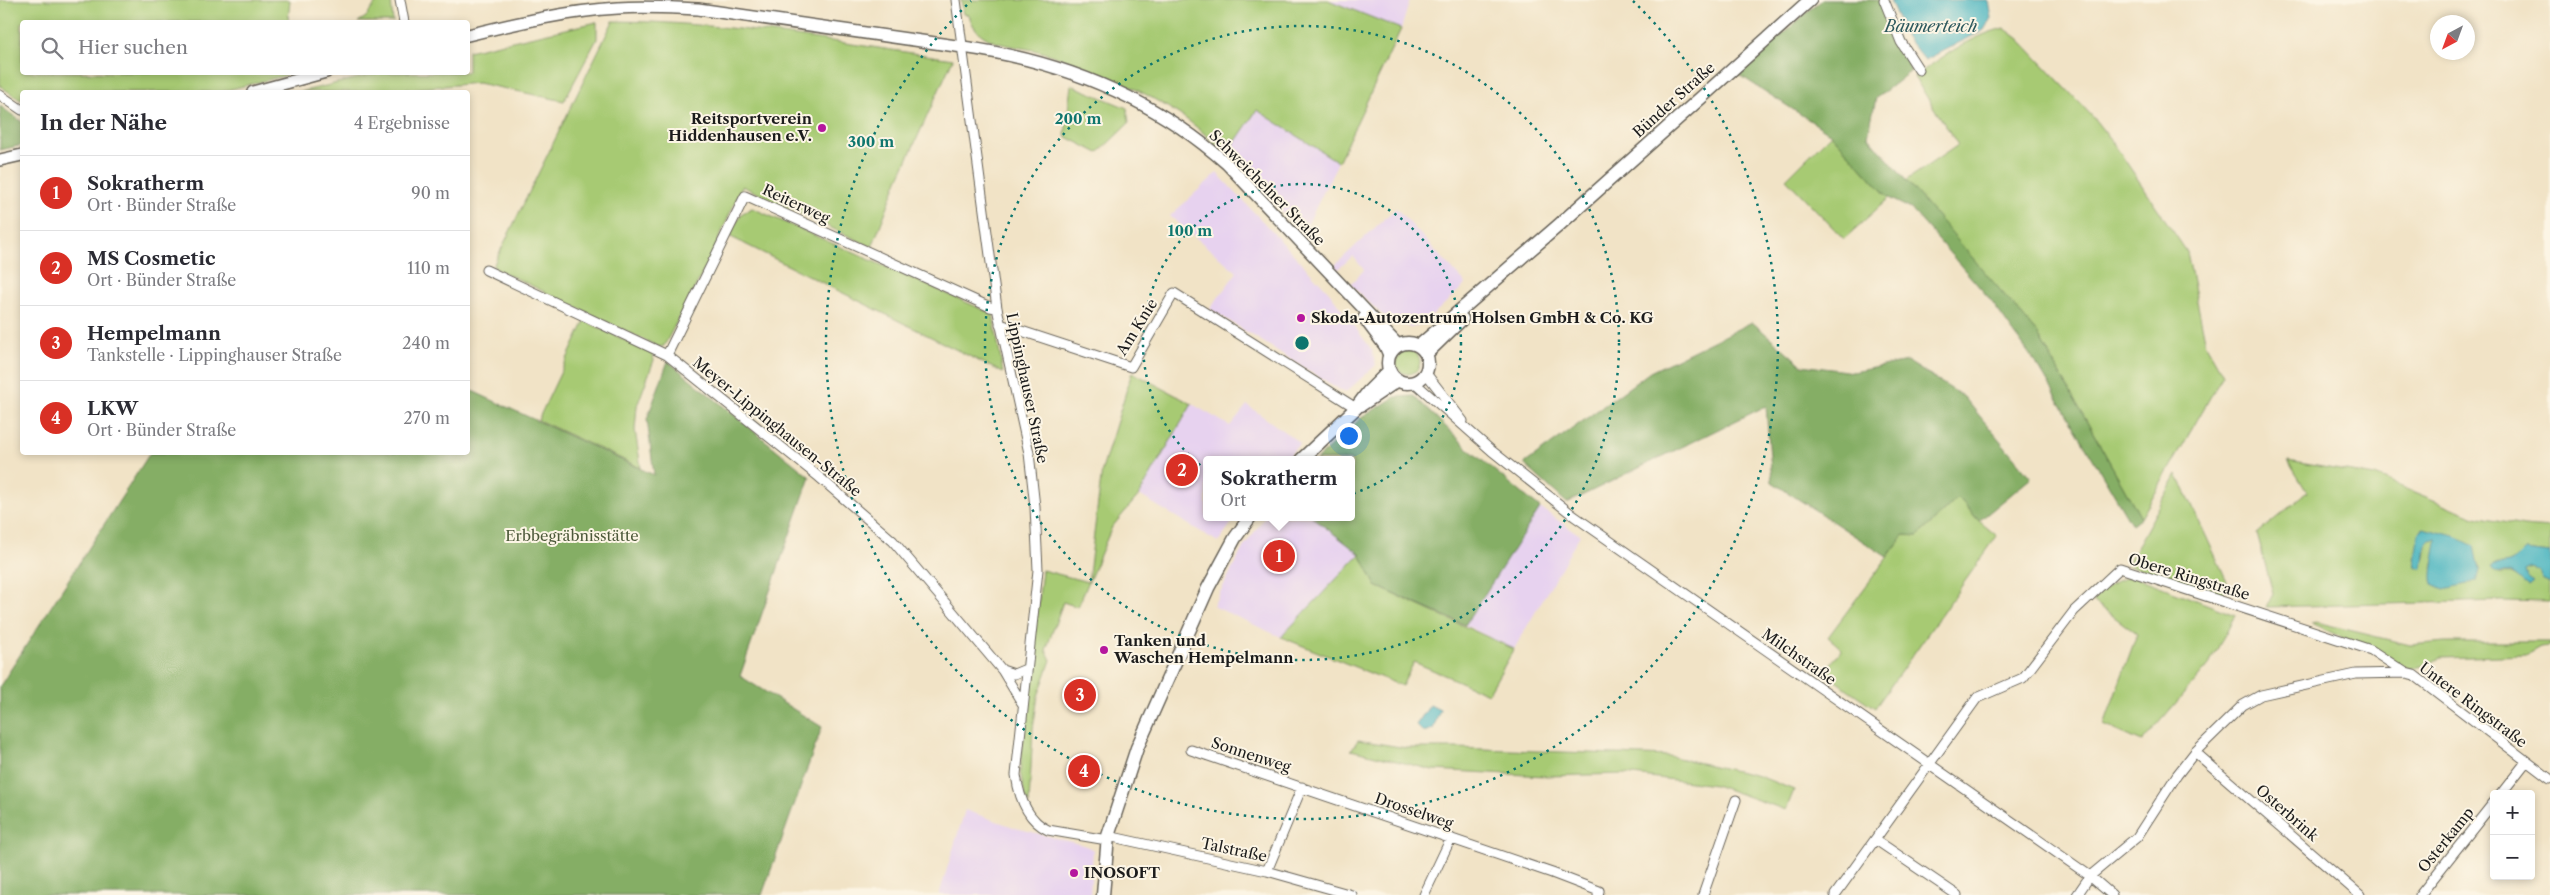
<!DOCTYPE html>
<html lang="de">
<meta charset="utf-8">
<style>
body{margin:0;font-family:"Libre Caslon Text",serif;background:#f2f2f3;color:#2b2b33}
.controls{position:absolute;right:15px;bottom:15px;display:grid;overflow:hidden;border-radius:5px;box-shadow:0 2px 8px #0003}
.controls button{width:45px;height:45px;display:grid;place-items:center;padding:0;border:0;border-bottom:1px solid #e1e1e2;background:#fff;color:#2b2b33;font:25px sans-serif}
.compass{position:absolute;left:2430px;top:15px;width:45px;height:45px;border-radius:50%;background:#fff;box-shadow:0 2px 8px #0003;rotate:221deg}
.you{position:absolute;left:1348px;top:435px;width:18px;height:18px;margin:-12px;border:4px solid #fff;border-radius:50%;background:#1a73e8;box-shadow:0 0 0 8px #1a73e833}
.badge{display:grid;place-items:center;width:32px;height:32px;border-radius:50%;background:#d93025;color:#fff;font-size:16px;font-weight:700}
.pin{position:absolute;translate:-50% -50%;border:2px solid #fff;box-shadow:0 1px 5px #0006}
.popup{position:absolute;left:1203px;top:456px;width:152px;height:65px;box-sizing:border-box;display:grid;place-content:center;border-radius:5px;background:#fff;filter:drop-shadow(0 1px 4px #0005);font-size:16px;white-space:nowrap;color:#7c7c81}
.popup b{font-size:19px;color:#2b2b33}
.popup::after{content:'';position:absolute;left:50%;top:100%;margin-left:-10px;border:10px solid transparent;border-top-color:#fff}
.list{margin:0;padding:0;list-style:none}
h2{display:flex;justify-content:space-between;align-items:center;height:65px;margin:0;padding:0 20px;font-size:21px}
h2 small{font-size:16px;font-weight:400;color:#7c7c81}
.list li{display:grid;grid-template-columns:32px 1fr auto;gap:15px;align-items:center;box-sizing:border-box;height:75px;padding:0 20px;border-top:1px solid #e1e1e2}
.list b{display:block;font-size:19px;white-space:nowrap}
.list p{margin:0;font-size:16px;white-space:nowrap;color:#7c7c81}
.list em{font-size:16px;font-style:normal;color:#7c7c81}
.icon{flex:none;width:28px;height:28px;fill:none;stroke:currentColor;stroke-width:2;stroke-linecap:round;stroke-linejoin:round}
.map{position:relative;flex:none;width:2550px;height:895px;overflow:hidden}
.search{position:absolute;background:#fff;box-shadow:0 2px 8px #0003;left:20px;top:20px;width:450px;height:55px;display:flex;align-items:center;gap:12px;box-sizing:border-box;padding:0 18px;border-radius:5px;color:#7c7c81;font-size:19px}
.panel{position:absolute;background:#fff;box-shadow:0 2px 8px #0003;left:20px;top:90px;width:450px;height:365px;border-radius:5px}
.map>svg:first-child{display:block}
.built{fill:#e7d2ef}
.green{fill:#a7ca73;stroke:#627348;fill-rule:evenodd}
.forest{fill:#85ae65;stroke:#506540}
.water{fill:#44b3bf;stroke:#30686e}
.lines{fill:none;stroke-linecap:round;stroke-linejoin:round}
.minor-casing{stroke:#676258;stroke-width:11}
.tertiary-casing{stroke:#676258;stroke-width:14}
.secondary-casing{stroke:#676258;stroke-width:15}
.minor{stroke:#fff;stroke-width:9}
.tertiary{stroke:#fff;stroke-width:11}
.secondary{stroke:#fff;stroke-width:12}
.ring{fill:none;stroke:#0f766e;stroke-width:2.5;stroke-dasharray:2.5 5}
.poi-dot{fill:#b5179e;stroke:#fcf5e5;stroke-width:2}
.labels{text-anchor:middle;stroke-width:4;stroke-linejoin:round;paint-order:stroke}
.street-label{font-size:15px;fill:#1c1c1c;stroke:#fcf5e5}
.poi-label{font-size:15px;font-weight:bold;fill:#1c1c1c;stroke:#fcf5e5;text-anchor:start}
.park-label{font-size:15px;fill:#4d593a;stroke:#fcf5e5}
.water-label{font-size:16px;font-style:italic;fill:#2c585d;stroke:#fcf5e5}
.centre{fill:#0f766e;stroke:#fcf5e5;stroke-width:2.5}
.ring-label{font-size:15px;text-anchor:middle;font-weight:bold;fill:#0f766e;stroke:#fcf5e5;stroke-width:4;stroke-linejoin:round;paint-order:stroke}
</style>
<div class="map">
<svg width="2550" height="895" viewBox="0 0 2550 895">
<rect width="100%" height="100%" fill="#fcf5e5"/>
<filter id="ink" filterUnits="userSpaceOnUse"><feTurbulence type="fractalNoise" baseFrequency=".02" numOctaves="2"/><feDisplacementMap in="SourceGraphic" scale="10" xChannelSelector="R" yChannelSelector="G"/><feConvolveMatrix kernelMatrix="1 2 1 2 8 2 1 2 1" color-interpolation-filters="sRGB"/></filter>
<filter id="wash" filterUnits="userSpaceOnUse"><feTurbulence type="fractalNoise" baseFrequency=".0096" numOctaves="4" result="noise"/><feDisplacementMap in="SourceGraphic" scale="20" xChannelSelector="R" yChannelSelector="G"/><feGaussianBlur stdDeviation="1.12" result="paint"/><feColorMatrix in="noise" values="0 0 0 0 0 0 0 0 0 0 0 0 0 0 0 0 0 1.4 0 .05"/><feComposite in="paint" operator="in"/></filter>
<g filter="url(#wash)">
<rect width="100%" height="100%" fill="#f1e3c6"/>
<path class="built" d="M1328,0H1410L1401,29Z
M1257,109L1338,162L1303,234L1227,154Z
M1217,173L1329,292L1372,350L1376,365L1345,393L1210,309L1237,272L1170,216Z
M1396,208L1466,284L1424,323L1411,328L1394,322L1379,312L1350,284L1364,270L1353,256L1337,270L1334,266Z
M1192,404L1230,426L1247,405L1300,443L1285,460H1206V517H1236L1218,542L1139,495Z
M1540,508L1580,535L1514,649L1465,625Z
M1265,517H1312L1360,554L1281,637L1213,606L1243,548Z
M965,810L1016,828L1087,846L1093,850L1090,895H939Z"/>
<path class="green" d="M0,0H290L288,22H22V72L295,73L220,92H22V101L0,86Z
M378,0H391L393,22H358L366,17Z
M961,0H1328L1401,29L1338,162L1257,110L1227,154C1211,140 1195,124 1177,113C1136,86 1091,68 1045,53C1017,44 978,49 969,15L964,14Z
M613,21C727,22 840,43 953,59L898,180L872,247L742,186L709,261L664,346L659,347L497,269L493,266Z
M597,22V39L564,101L478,83L375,92H300L379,73L468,72V51Z
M2004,28L2019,39L2092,116L2114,144L2187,252L2206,345L2223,375L2141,518L2037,333L1905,181L1958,145L1914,77C1942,57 1971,36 2004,28Z
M1071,85L1127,108L1129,123L1098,153L1065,136Z
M1831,134L1889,198L1844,239L1786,179Z
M752,208L993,314L1003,373L729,236L741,214Z
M585,321L652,353L654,360L637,406L635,430L641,468L538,420Z
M1396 362a12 12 0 1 1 24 0a12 12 0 1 1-24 0Z
M1132,372L1192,404L1139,495L1112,527L1078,607L1063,602L1046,650L1051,660L1038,696L1033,729L1029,804L1025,797L1020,771L1042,570L1088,582L1102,470Z
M2288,461L2375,476L2475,517L2524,526L2550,528V553L2525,550C2516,560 2510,566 2495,564L2500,574C2510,573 2515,574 2522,582L2527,578L2525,571L2531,568L2539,571L2542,579L2550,583V602L2502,601L2266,607L2273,593L2257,534L2307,492ZM2423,528L2458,538L2477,561L2479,570L2472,584H2467L2432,569L2438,542L2435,538C2424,542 2427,549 2425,557C2424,560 2418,565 2416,567L2414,558Z
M2177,474L2227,581V589L2223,593L2127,565Z
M1958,497L1979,521L1997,536L1875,708L1824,673L1842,649L1828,637L1904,535L1918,536Z
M1360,554L1376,586L1514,649L1488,694L1414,662L1402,686L1281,637Z
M2133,576L2235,615L2209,665L2142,742L2104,725L2137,634L2093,601C2105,587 2114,580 2133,576Z
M2316,622L2410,645L2445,642H2550V646L2540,647L2526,655L2442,658L2410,669L2311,623Z
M1358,740L1406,748H1456L1669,756L1759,776L1794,790L1786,810L1715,785L1625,774L1546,776L1433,770L1351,750Z"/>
<path class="forest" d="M1821,0H1880L1911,71L1876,98L1868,136L2037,333L2141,518L2132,525L2040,369L1989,298L1911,209L1889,198L1831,134L1738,74Z
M0,106L22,122V145L0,150Z
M1752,322L1802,365L1853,372L1907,361L1964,397L2031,478L1979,521L1958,497L1918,536L1904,535L1887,557L1772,482L1766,406L1567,503L1524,464L1650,372Z
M668,361L810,477L740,676L822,727L762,895H0V686L150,453L468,452V389L654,475L647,419Z
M1414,396L1472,452L1540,508L1465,625L1376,586L1360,554L1312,517H1352V460H1316L1361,418L1395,397Z"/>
<path class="water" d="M1890,0H1988L1991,18L1984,30L1925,60L1906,37Z
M2423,528L2454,536L2474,546L2479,570L2476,582L2444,589L2433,584C2429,575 2437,550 2437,539L2430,540L2426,546L2423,568L2416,567C2414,556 2418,545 2418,533Z
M2525,550L2550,553V583L2542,579L2539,571L2531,568L2525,571L2527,578L2533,582L2528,586C2522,583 2519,578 2514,575C2505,570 2497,577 2491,566L2495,564C2510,566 2515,560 2525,550Z
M1430,705L1440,710L1433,729L1423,732L1416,725Z"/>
</g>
<g filter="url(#ink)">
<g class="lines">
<defs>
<path id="minor" d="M400,0L404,22
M956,0L997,308L1029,453L1035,507L1038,570L1016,775C1019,797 1027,820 1048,830L1107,840
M1884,0L1901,42L1919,70
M0,95L22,110
M486,270L667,355L819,477L893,541L1002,670L1022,703
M1000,324L1131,367L1174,293L1356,408
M667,355L745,196L990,307L997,308
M1425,372L1463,421
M1414,382L1492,451L1574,516L2090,876L2112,895
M1002,670L1014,674L1026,669
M1191,750L1552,873L1599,891L1598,895
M2195,752L2360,895
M2501,794L2526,762
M1108,836L1267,871L1352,895
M1876,840L1957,895
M1267,871L1302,787
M1424,895L1451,838
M1703,895L1736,800
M1835,895L1977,698L2023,678L2074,611L2120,568L2371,650L2406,673
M2077,895L2090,876L2137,837L2177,775L2195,752L2243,705L2261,695L2356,674L2406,673L2414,675L2550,779
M2420,895L2494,802"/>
<path id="tertiary" d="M468,35C517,23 567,11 618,8C645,6 672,8 698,9L963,47C1062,61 1151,96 1227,164L1398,345
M253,92L326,72
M0,160L22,155
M1364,318L1385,346L1389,355"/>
<path id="secondary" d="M1388 363a20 20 0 1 1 40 0a20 20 0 1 1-40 0Z
M1419,346L1559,225L1810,0
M1426,354L1462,319
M1361,405L1398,380
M1301,460L1356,408L1368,392L1389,371
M1103,895L1108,836L1137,748L1208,588L1235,538L1250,517"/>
</defs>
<use href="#minor" class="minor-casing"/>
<use href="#tertiary" class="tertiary-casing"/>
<use href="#secondary" class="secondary-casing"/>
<use href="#minor" class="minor"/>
<use href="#tertiary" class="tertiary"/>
<use href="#secondary" class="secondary"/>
</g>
</g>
<g class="ring">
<circle cx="1302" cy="343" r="159"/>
<circle cx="1302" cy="343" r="317"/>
<path d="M1633 1A476 476 0 1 1 971 1"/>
</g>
<g class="poi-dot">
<circle cx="822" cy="128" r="5"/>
<circle cx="1301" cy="318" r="5"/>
<circle cx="1104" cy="650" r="5"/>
<circle cx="1074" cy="873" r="5"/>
</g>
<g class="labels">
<g class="street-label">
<text transform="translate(1674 100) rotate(-42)" y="5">Bünder Straße</text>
<text transform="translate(1267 188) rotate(45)" y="5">Schweichelner Straße</text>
<text transform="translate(796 204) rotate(25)" y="5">Reiterweg</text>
<text transform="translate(1137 327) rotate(-58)" y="5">Am Knie</text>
<text transform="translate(1027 388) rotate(78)" y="5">Lippinghauser Straße</text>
<text transform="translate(777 427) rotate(39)" y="5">Meyer-Lippinghausen-Straße</text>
<text transform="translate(2189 577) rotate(17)" y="5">Obere Ringstraße</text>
<text transform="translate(1799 657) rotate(35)" y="5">Milchstraße</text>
<text transform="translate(2473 705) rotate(37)" y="5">Untere Ringstraße</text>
<text transform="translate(1251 755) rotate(18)" y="5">Sonnenweg</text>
<text transform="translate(1414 811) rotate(19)" y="5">Drosselweg</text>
<text transform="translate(2287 813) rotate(41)" y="5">Osterbrink</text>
<text transform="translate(2446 840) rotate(-51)" y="5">Osterkamp</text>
<text transform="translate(1234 850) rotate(12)" y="5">Talstraße</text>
</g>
<g class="poi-label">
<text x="812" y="124" text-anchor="end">Reitsportverein<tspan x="812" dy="17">Hiddenhausen e.V.</tspan></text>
<text x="1311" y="323">Skoda-Autozentrum Holsen GmbH &amp; Co. KG</text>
<text x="1114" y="646">Tanken und<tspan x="1114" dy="17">Waschen Hempelmann</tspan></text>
<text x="1084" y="878">INOSOFT</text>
</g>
<g class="park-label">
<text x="572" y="541">Erbbegräbnisstätte</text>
</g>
<g class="water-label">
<text x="1931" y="32">Bäumerteich</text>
</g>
</g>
<circle cx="1302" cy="343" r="8" class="centre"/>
<g class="ring-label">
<text x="1078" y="124">200 m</text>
<text x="871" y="147">300 m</text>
<text x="1190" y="236">100 m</text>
</g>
</svg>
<div class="controls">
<button>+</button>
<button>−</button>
</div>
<svg class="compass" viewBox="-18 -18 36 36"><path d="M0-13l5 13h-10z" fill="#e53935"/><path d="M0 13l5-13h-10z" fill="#7c7c81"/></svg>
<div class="you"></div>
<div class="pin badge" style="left:1279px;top:556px">1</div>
<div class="popup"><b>Sokratherm</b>Ort</div>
<div class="pin badge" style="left:1182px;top:470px">2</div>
<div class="pin badge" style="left:1080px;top:695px">3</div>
<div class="pin badge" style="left:1084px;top:771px">4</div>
<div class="search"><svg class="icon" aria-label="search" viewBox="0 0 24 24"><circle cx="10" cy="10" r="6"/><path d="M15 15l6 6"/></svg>Hier suchen</div>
<section class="panel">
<h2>In der Nähe<small>4 Ergebnisse</small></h2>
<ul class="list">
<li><span class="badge">1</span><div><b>Sokratherm</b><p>Ort · Bünder Straße</p></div><em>90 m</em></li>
<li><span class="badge">2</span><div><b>MS Cosmetic</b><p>Ort · Bünder Straße</p></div><em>110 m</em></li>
<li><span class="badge">3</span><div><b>Hempelmann</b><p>Tankstelle · Lippinghauser Straße</p></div><em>240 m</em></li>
<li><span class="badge">4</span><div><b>LKW</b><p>Ort · Bünder Straße</p></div><em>270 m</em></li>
</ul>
</section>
</div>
